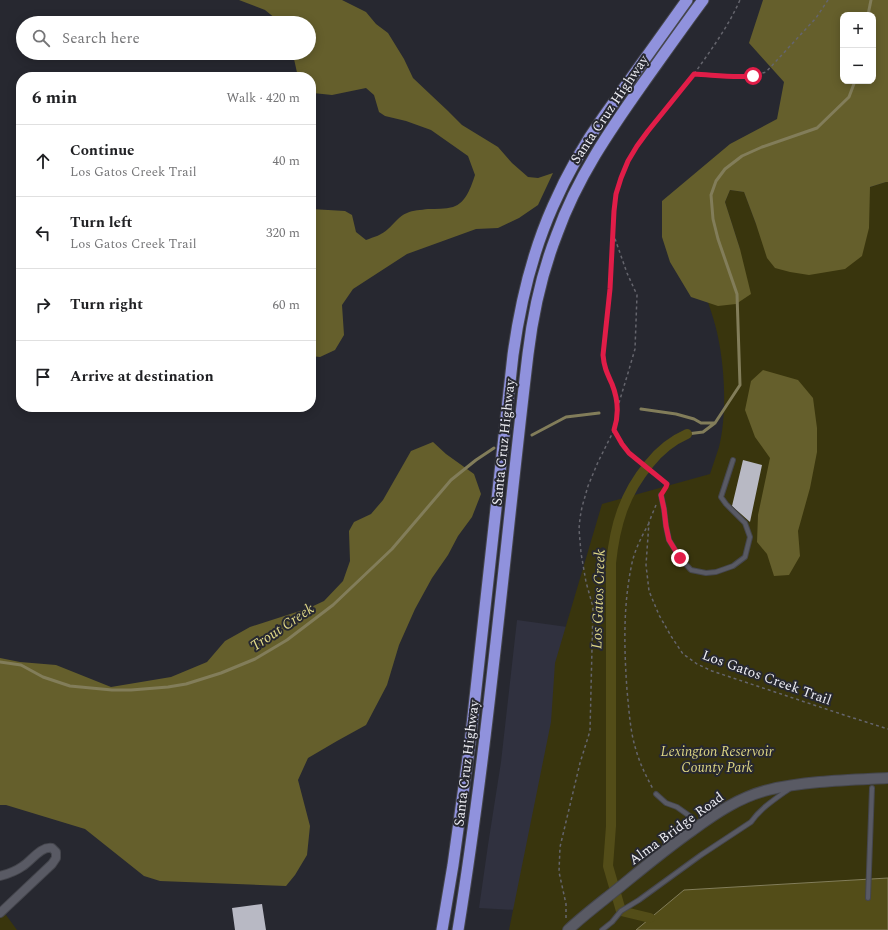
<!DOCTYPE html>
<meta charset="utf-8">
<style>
body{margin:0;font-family:Spectral,serif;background:#f2f2f2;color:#202124}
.controls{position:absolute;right:12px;top:12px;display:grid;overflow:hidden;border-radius:8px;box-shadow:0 2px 10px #0003}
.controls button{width:36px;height:36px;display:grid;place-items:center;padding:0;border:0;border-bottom:1px solid #e0e0e0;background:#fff;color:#202124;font:20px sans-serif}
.stop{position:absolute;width:12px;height:12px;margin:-9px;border:3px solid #e11d48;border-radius:50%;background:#fff}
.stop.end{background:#e11d48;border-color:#fff;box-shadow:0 1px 4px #0008}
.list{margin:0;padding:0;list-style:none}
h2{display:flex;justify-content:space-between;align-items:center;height:52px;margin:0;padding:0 16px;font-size:17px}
h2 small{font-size:13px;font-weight:400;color:#757577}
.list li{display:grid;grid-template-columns:26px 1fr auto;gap:12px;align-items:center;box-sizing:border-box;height:72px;padding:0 16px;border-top:1px solid #e0e0e0}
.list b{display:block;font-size:15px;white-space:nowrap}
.list p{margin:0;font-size:13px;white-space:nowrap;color:#757577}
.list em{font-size:13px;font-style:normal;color:#757577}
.icon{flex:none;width:22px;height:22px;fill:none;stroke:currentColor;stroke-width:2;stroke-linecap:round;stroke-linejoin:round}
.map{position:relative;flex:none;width:888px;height:930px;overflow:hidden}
.search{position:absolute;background:#fff;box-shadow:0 2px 10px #0003;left:16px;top:16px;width:300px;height:44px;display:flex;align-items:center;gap:10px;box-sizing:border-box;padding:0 14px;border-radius:22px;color:#757577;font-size:15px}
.panel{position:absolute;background:#fff;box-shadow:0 2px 10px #0003;left:16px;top:72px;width:300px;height:340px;border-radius:16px}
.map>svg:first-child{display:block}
.built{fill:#30313f}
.green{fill:#39350d}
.forest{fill:#655f2c;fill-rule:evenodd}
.water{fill:#534d18;stroke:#827d5a}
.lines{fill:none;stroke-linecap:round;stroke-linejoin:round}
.stream{stroke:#827d5a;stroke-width:3}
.canal{stroke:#534d18;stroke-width:10}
.building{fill:#b8b9c4}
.service-casing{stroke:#45464d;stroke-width:6}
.minor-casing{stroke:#45464d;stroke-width:10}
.tertiary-casing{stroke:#45464d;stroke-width:12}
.trunk-casing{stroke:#45464d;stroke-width:13}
.path{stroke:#65656d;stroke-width:1.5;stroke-dasharray:3 3;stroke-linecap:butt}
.service{stroke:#595a64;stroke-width:4}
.minor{stroke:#595a64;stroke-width:8}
.tertiary{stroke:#595a64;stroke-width:10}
.trunk{stroke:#9092dd;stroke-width:11}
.route{stroke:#e11d48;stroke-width:5}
.labels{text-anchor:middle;stroke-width:4;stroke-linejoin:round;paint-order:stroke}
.street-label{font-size:14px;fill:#eeeef4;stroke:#272830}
.park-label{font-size:14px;font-style:italic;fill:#dcd483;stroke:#272830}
.water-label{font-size:15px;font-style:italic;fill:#e1d988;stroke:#272830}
</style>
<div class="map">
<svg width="888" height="930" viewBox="0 0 888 930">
<rect width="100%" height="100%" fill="#272830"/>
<path class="built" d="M517,620L596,631L570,913L479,908L488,845L501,762Z"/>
<path class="green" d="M886,182H888V930H509L551,722L555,663L602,504L710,474C713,465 716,456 719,447C727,415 725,370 718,337C715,321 709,306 704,290L740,249L725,202L730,190L744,192L756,224Z
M3,911L17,930H0V913Z"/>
<path class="forest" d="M239,0H342L366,12L376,24L388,33L404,59L413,78L431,95L448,111L462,125L498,147L512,163L528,177L538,178L553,173L538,205L519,218L498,228L476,229L407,254L353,289L342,305L344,335L335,350L320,357L311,356V209L345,211L352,215L356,232L366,240C374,237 382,235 388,229C394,224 399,216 407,213C413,210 421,210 428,209C436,209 445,209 453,207C466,203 471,187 475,175L468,156L431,130L406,121L385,116L379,112L374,95L366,88L332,95L313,93L311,91V77H298L294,59V53H309V23H281L265,10Z
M763,0H888V182H886L870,187L869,228L862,256L845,269L809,275L790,272L775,268L767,258L756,224L744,192L730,190L725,202L740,249L751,294L736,304L718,306L691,297L670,262L662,237V201L730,144L777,119L784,82L749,43ZM843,15H873V81H843Z
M763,370L798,380L813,398L817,428V452L810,488L798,531L800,556L789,575L774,576L767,554L757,542L758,515L770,458L755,437L745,410L751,381Z
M433,442L446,454L474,474L481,494L472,517L458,536L448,555L432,578L415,609L399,645L387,685L366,725L337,741L308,758L298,780L310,826L307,855L295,875L286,886L160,881L144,876L85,829L6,805H0V658L20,662L56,665L111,687L171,677L207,662L225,641L250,627L309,608L324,601L343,581L350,561L349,531L354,522L371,514L383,500L411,451Z"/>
<path class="water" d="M888,878V930H636L684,890Z"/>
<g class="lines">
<path class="stream" d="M868,15L871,0
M641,409L676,414L694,419L701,423H715
M687,434L703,432L715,423L740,385L737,294L718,239L713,219L711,195L716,181L725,169L742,156L762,147L817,128L849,97L855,81
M532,435L566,417L599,413
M0,662L21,665L43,677L70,686L112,690H131L168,687L186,684L221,673L255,659L287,640L333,605L392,549L451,480L476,460L494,448"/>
<path class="canal" d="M650,918L621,911L608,866L611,826V563C615,525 624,494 649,464C660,450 671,441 687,434"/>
</g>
<path class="building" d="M743,460L762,465L750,522L732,506Z
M262,904L266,930H235L232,908Z"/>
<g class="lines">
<defs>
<path id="service" d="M661,495L664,509L666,526L669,540L680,558L691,570L706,573L716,572L733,566L745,557L750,537L745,523L726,504L721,497L733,460
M656,794L666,803L677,807L691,817L697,826
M868,898L872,788
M602,930L612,922L621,911L639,900L701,855L751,822C761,808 775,799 789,789"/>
<path id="minor" d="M0,876C8,874 16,871 23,866C32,860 41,846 52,848L56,852V858L52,864L0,913"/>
<path id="tertiary" d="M568,930C586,913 607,898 626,882C648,864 670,846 693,830C716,813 740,797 768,790C805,781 850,780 888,778"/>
<path id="trunk" d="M442,930L453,865L470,743L513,355C520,304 532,253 553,206C567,174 584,144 604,116L687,0
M458,930C489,739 505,546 528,354C533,313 542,272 557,234C577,178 610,130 644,82C664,54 683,27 703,0"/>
</defs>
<use href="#service" class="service-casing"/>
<use href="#minor" class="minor-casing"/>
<use href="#tertiary" class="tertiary-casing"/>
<use href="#trunk" class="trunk-casing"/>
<path class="path" d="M694,74C711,50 728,27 740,0
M613,233L627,273L637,295L635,349L628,373L618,406
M614,430C624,453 646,467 665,482L667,484L665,489
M656,505L649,522L646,565L649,591L659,615L671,636L683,654L697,664L712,671L844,715L888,729
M649,523C642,536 635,549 632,563C623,605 624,647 627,690C629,710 630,731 636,750C640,764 646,776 653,789
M566,918V904L559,872L560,847L580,763L590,731L593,607L586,582L581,553L579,529L580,518L582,507L588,486L598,462L614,430L616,423L617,416L616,400L615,392L606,370L604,363L603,355L610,289L613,211L616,194L621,178L628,161L637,146L648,131L694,74L712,75L739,78L753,76L766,72L816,18L828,0"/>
<use href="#service" class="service"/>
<use href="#minor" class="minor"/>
<use href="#tertiary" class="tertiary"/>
<use href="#trunk" class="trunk"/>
</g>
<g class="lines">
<path class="route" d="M680,558L669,540L666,526L664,509L661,495L666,487L667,484L629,453L622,444L614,430C619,415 618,399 612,384C607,373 604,367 603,355L610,289L614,211L616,194L621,178L628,161L637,146L648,131L694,74C714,75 733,78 753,76"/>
</g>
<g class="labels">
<g class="street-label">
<text transform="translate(609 109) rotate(-56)" y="5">Santa Cruz Highway</text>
<text transform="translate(503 442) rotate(-84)" y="5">Santa Cruz Highway</text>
<text transform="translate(767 677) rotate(20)" y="5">Los Gatos Creek Trail</text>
<text transform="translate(466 763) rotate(-83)" y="5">Santa Cruz Highway</text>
<text transform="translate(676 828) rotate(-36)" y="5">Alma Bridge Road</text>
</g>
<g class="park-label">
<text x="717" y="756">Lexington Reservoir<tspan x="717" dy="16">County Park</tspan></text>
</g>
<g class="water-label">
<text transform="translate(598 599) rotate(-88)" y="5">Los Gatos Creek</text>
<text transform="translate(282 627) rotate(-34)" y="5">Trout Creek</text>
</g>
</g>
</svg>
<div class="controls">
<button>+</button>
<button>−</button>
</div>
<div class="stop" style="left:753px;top:76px"></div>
<div class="stop end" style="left:680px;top:558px"></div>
<div class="search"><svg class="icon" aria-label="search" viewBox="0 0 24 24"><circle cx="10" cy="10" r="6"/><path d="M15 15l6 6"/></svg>Search here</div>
<section class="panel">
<h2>6 min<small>Walk · 420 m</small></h2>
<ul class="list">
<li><svg class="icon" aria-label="ahead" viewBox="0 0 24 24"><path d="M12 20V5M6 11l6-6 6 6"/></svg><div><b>Continue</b><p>Los Gatos Creek Trail</p></div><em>40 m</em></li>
<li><svg class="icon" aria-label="left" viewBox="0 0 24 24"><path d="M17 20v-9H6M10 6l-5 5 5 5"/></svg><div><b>Turn left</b><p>Los Gatos Creek Trail</p></div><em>320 m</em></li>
<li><svg class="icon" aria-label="right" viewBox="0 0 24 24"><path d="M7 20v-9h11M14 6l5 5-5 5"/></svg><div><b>Turn right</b></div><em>60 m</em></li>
<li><svg class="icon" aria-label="arrive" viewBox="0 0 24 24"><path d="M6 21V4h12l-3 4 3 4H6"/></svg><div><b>Arrive at destination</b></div></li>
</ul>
</section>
</div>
